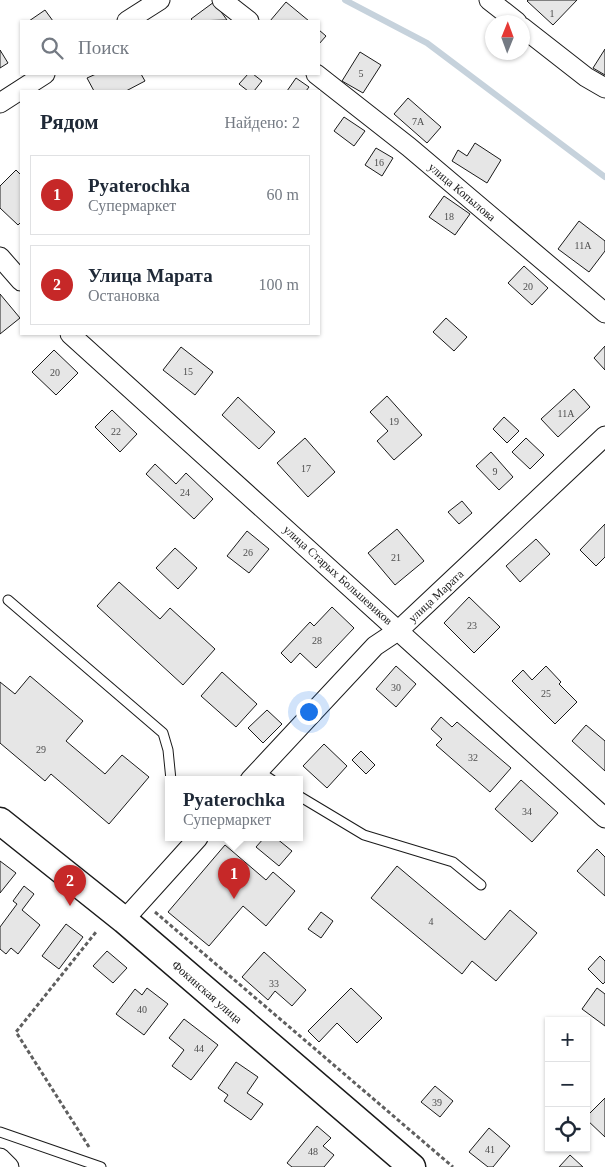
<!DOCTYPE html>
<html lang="ru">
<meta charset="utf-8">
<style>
body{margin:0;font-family:Georgia,serif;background:#f2f2f3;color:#1f2937}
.controls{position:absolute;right:15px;bottom:15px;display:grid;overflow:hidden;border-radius:0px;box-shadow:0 1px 4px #0004}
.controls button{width:45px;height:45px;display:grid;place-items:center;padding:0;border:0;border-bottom:1px solid #e0e1e3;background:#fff;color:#1f2937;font:25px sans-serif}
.compass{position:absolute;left:485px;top:15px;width:45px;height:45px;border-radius:50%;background:#fff;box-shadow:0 1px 4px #0004;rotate:1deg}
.you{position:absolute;left:308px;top:711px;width:18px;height:18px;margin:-12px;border:4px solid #fff;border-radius:50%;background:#1a73e8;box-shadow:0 0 0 8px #1a73e833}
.badge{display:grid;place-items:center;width:32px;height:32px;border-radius:50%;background:#c62828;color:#fff;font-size:16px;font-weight:700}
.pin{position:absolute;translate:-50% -41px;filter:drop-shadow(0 1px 2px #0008)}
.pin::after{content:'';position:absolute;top:26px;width:18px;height:15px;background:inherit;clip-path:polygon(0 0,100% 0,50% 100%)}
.popup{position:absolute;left:165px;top:776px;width:138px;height:65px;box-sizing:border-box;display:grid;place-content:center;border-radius:0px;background:#fff;filter:drop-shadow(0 1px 4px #0005);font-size:16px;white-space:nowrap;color:#747a83}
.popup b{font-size:19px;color:#1f2937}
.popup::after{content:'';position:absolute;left:50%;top:100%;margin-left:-10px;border:10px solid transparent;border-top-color:#fff}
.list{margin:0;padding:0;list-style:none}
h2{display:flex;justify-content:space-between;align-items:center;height:65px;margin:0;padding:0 20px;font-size:21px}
h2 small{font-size:16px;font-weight:400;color:#747a83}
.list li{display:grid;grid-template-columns:32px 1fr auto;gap:15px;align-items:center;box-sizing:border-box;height:80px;margin:0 10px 10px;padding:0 10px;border:1px solid #e0e1e3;border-radius:0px}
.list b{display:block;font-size:19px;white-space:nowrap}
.list p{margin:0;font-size:16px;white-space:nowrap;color:#747a83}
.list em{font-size:16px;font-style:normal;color:#747a83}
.icon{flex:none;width:28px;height:28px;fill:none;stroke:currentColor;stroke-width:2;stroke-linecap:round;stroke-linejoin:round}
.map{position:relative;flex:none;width:605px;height:1167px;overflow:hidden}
.search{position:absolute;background:#fff;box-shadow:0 1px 4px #0004;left:20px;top:20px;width:300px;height:55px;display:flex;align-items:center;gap:12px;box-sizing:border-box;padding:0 18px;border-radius:0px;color:#747a83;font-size:19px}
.panel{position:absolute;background:#fff;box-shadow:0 1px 4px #0004;left:20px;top:90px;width:300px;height:245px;border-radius:0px}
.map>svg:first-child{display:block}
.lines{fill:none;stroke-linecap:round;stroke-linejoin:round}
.stream{stroke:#c6d2dc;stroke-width:6}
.building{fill:#e6e6e6;stroke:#1a1a1a}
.service-casing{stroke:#1a1a1a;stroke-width:11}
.minor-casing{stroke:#1a1a1a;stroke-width:21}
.secondary-casing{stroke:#1a1a1a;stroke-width:29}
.path{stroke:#5f5f5f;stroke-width:3;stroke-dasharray:4 2.5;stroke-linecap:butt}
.service{stroke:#fff;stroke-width:9}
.minor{stroke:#fff;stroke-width:19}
.secondary{stroke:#fff;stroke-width:26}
.labels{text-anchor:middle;stroke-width:4;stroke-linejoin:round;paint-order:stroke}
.number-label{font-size:10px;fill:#4d4d4d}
.street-label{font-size:12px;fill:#1a1a1a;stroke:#fff}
</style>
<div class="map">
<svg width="605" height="1167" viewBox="0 0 605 1167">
<rect width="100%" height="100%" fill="#fff"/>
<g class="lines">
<path class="stream" d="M345,0L427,43L605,177"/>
</g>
<path class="building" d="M528,0H577L553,25L527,1Z
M214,2L227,20L193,21L191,19Z
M286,2L309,21H270Z
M45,10L53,21H29Z
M319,30L326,36L319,44Z
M605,49V75L593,68Z
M0,50L8,63L0,68Z
M360,52L381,65L363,93L342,81Z
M96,74H141L145,81L126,91H94L87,78Z
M248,74H253L262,81L254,91H248L239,84Z
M296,78L309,87L306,91H287Z
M408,98L441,127L427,143L394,114Z
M344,117L365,131L354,146L334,131Z
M475,143L501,160L487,183L452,161L458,150L467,156Z
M376,148L393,158L382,176L365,165Z
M16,170L21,175V222L18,225L0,208V186Z
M444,196L470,214L455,235L429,217Z
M579,221L605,241V251L589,272L558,249Z
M524,266L548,288L532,305L508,283Z
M0,294L20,318L0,334Z
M446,318L467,337L454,351L433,332Z
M605,346V370L594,358Z
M181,347L213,372L195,395L163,370Z
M54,350L78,373L56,395L32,372Z
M574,389L590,407L558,437L541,419Z
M387,396L422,435L394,460L377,441L388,431L370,412Z
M238,397L275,432L259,449L222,415Z
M112,410L137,434L120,452L95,427Z
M504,417L519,431L507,443L493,429Z
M305,438L335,472L308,497L277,463Z
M526,438L544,455L530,469L512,452Z
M491,452L513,477L499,490L476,466Z
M155,464L176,484L186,473L213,499L194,519L146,474Z
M462,501L472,513L459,524L448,512Z
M605,524V557L596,566L580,550Z
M397,529L424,561L395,585L368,553Z
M247,531L269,549L249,573L227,556Z
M536,539L550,554L520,582L506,566Z
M175,548L197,568L178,589L156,568Z
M119,582L160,619L170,608L215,649L183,685L97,606Z
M469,597L500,627L474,653L444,623Z
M332,607L354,628L316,668L300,653L291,663L281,653L310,622L314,626Z
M396,666L416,684L396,707L376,689Z
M546,666L561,682L559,684L577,702L555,724L512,681L523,670L532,680Z
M222,672L257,704L236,727L201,696Z
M30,676L83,721L66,741L105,774L122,755L149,777L109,824L51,774L45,781L0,743V682L15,694Z
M267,710L282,724L263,743L248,728Z
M441,717L452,727L457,722L511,768L490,792L436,745L442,739L431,729Z
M586,725L605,741V771L572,741Z
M324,744L347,766L327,788L303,766Z
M361,751L375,765L366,774L352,760Z
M521,780L558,813L532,842L495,809Z
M264,838H276L292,851L279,866L256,847Z
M225,845L266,880L273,872L295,891L266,926L243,906L209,946L168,912Z
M597,849L605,857V896L577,871Z
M0,861L16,873L0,893Z
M397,866L485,940L510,910L537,933L496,981L472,961L462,974L371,898Z
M24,886L34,894L22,910L40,925L18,954L11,948L6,954L0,949V927L17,904L13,901Z
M321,912L333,921L321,938L308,929Z
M66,924L83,937L59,969L42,956Z
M107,951L127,968L113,983L93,966Z
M264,952L306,990L292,1006L275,991L268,1000L242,977Z
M600,956L605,961V982L603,984L588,969Z
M147,988L168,1004L144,1035L116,1014L135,989L142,995Z
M351,988L382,1018L357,1043L337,1023L319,1042L308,1031Z
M597,988L605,994V1026L582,1009Z
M184,1019L218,1045L191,1080L172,1066L184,1050L169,1038Z
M236,1062L258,1077L247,1093L263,1104L251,1120L224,1101L228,1095L218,1088Z
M435,1086L453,1101L440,1117L421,1102Z
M605,1098V1137L586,1119V1117Z
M317,1126L331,1138L323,1146L334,1155L324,1167H292L287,1163Z
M489,1128L510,1146L493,1167H488L469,1152Z
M570,1155L583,1167H559Z"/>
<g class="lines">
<defs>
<path id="service" d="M8,600L163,733L168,750L171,780
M258,771L272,780
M299,796L364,835L453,862L481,885
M0,1132L101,1167"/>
<path id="minor" d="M222,0L249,21
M489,0L517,22
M127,21L160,0
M522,27L586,77L605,88
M316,74L409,147L605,313
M0,103L45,74
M0,257L21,281
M70,334L605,818
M250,780L375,646L399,630L605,436
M124,920L198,838
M0,1158L9,1167"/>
<path id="secondary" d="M0,821L124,920L412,1167"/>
</defs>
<use href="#service" class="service-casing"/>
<use href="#minor" class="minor-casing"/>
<use href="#secondary" class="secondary-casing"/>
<path class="path" d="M155,912L453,1167
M89,1147L16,1032L96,932"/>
<use href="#service" class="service"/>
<use href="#minor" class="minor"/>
<use href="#secondary" class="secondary"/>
</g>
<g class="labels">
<g class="number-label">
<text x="552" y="17">1</text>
<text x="361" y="77">5</text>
<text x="418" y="125">7А</text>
<text x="379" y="166">16</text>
<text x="449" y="220">18</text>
<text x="583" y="249">11А</text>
<text x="528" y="290">20</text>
<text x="188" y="375">15</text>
<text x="55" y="376">20</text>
<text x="566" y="417">11А</text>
<text x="394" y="425">19</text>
<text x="116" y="435">22</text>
<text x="306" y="472">17</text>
<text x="495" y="475">9</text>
<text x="185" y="496">24</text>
<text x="248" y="556">26</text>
<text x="396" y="561">21</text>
<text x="472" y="629">23</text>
<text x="317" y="644">28</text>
<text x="396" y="691">30</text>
<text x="546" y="697">25</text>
<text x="41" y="753">29</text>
<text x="473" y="761">32</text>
<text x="527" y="815">34</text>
<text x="431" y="925">4</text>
<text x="274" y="987">33</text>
<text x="142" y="1013">40</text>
<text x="199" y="1052">44</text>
<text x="437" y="1106">39</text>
<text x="490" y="1153">41</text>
<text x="313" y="1155">48</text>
</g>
<g class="street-label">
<text transform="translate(462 192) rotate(40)" y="4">улица Копылова</text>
<text transform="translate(338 575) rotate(42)" y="4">улица Старых Большевиков</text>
<text transform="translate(436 596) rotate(-43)" y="4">улица Марата</text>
<text transform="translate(207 992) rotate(41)" y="4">Фокинская улица</text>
</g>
</g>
</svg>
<div class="controls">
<button>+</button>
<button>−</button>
<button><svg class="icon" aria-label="locate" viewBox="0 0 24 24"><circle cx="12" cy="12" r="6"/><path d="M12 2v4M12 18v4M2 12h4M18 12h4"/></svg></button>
</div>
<svg class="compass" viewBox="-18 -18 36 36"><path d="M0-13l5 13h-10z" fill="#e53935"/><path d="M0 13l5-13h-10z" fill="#747a83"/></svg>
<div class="you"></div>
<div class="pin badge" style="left:234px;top:899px">1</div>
<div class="popup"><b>Pyaterochka</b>Супермаркет</div>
<div class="pin badge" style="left:70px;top:906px">2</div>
<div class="search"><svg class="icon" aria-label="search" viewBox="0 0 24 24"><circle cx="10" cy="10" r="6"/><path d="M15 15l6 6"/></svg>Поиск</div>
<section class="panel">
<h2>Рядом<small>Найдено: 2</small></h2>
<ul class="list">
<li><span class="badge">1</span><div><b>Pyaterochka</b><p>Супермаркет</p></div><em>60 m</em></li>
<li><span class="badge">2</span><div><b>Улица Марата</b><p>Остановка</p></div><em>100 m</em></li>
</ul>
</section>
</div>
